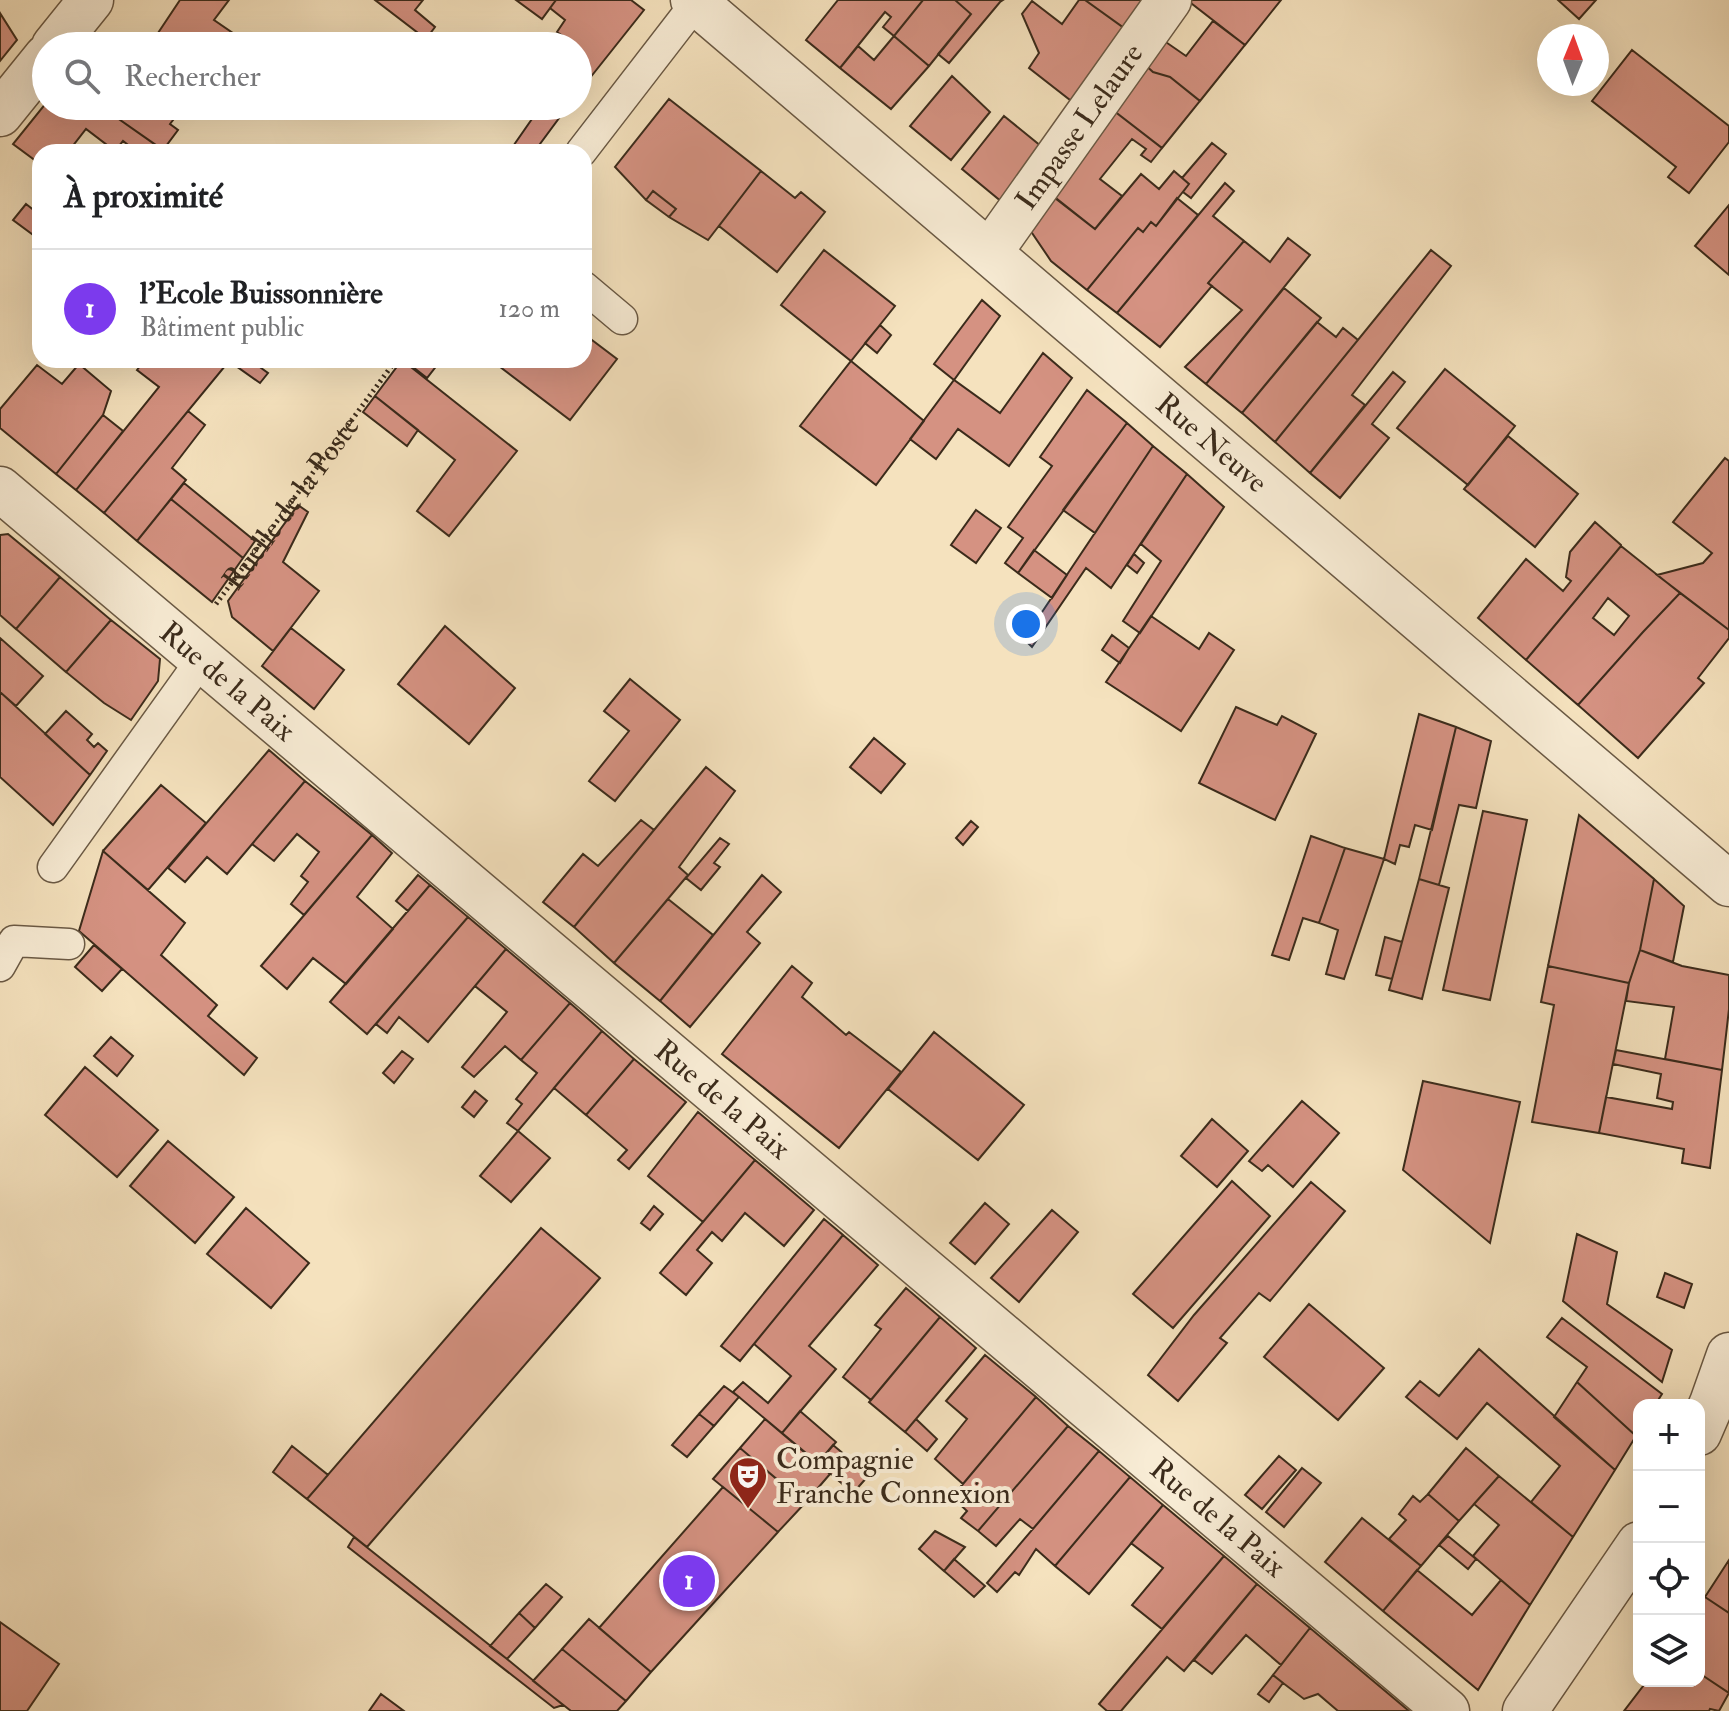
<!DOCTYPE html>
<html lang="fr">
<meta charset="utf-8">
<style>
body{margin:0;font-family:"IM FELL Double Pica",serif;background:#f6f6f6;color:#202124}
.controls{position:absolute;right:24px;bottom:24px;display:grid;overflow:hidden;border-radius:16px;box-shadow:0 8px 32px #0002}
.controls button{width:72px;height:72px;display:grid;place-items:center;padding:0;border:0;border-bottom:2px solid #e0e0e0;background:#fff;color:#202124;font:40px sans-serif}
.compass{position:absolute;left:1537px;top:24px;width:72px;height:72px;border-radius:50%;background:#fff;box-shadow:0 8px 32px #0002;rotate:1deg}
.you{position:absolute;left:1026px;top:624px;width:28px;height:28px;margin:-20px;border:6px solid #fff;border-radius:50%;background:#1a73e8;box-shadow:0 0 0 12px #1a73e833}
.badge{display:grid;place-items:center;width:52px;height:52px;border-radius:50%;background:#7c3aed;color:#fff;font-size:26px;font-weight:700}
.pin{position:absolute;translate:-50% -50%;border:4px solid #fff;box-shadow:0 2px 8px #0006}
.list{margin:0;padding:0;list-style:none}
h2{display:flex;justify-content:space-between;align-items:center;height:104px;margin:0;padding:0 32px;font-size:34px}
h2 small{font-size:26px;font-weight:400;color:#757577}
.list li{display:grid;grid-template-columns:52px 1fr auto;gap:24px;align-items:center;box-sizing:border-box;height:120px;padding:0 32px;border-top:2px solid #e0e0e0}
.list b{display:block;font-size:30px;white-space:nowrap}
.list p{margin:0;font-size:26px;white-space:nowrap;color:#757577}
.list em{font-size:26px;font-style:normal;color:#757577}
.icon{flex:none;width:44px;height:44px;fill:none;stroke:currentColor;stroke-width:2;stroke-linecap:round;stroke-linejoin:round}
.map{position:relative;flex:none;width:1729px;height:1711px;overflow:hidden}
.search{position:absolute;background:#fff;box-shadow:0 8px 32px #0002;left:32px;top:32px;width:560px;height:88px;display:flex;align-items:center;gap:20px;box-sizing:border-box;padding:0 28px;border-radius:44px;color:#757577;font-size:30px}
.panel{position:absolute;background:#fff;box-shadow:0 8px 32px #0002;left:32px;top:144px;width:560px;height:224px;border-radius:24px}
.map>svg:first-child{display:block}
.building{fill:#d59282;stroke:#3b2b1b;stroke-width:2;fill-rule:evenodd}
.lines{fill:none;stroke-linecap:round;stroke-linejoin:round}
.service-casing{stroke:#6a5944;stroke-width:33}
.minor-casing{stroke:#6a5944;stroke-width:47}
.tertiary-casing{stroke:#6a5944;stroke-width:47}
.path{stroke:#3b2b1b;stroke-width:5;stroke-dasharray:2 4;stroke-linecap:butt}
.service{stroke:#f8ecd5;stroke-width:30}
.minor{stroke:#f8ecd5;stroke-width:44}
.tertiary{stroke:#f8ecd5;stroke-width:44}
.labels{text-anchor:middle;stroke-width:8;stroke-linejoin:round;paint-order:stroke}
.street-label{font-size:30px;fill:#3b2b1b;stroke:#f8ecd5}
.poi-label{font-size:30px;fill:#3b2b1b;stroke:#f8ecd5;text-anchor:start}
</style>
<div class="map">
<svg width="1729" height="1711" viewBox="0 0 1729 1711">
<rect width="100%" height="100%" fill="#f5e2be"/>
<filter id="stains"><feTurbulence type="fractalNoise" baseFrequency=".0025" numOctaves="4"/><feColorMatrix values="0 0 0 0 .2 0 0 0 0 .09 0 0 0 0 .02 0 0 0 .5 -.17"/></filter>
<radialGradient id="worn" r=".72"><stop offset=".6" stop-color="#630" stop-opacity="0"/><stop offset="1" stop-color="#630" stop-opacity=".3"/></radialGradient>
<path class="building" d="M180,0H229L214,20L243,40L238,46L150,45Z
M375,0H423L415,10L435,27L426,39Z
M516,0H556L542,19Z
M556,0H631L644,10L578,93V46H563L567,39L557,32L565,20L550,8Z
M838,0H923L894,36L883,27L891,17L885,12L840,68L806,40Z
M923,0H955L971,14L929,66L894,36Z
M955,0H1003L1000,2L949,63L938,54L971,14Z
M1079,0H1085L1131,33L1079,107L1029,68L1039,53L1022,14L1032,1L1062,24Z
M1085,0H1154L1131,33Z
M1187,0H1281L1245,45Z
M1558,0H1596L1579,19Z
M0,13L17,40L0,61Z
M1213,21L1245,45L1200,101L1170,77L1153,72L1142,62L1160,38L1186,56Z
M894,36L929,66L891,109L840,68L858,46L874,60Z
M1632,50L1729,126V142L1689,193L1668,177L1676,167L1592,101Z
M1142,62L1153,72L1170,77L1200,101L1162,148L1109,107Z
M952,76L990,112L951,160L910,126Z
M669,99L761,171L708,240L669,217L676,209L653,191L646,200L615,167Z
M46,103V106H100L156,145L151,152H137L123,141L115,151L86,129L68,152H40V164L13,144Z
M109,106H184L170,124L178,130L163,150L106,110Z
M541,106H568L534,152H509Z
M1109,107L1162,148L1151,162L1141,155L1146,149L1132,139L1100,179L1122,196L1095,229L1047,191Z
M1004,116L1047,151L1008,207L962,169Z
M1212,143L1226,154L1191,198L1183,192L1189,184L1182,178Z
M761,171L795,198L801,192L825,212L777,272L719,226Z
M1174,171L1189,184L1156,226L1151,222L1143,232L1138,228L1087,290L1051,261L1028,227L1051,195L1095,229L1141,174L1159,189Z
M1225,183L1234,191L1213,216L1244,241L1208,283L1212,286L1160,347L1117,313Z
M653,191L676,209L669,217L646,200Z
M1177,198L1198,215L1117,313L1087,290L1138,228L1143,232L1151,222L1156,226Z
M26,204L40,215V240L13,220Z
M1729,205V275L1695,246Z
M1288,238L1310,255L1206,384L1185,367L1242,310L1208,283L1244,241L1270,262Z
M824,250L895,306L851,361L781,305Z
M1431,250L1451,266L1352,395L1365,405L1310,473L1275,442Z
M1284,288L1321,318L1242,413L1206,384Z
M982,300L1000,316L954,380L934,364Z
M1317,322L1336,337L1343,328L1358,340L1275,442L1242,413Z
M880,325L891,335L877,353L865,343Z
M584,334L617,359L570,420L491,360H584Z
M1043,353L1072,378L1009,466L958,429L936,459L910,439L954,380L1000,413Z
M145,360H230L104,513L76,490L159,387L137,370Z
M250,360L268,373L260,383L229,361Z
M402,360L517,451L449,536L417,511L455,460L375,396Z
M404,360H441L427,378Z
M851,361L924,421L876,485L800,426Z
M79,364L111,391L103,415L56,474L0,428V409L37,365L62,384Z
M1445,369L1515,426L1468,485L1397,428Z
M1393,372L1405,382L1372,424L1389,438L1340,498L1310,473Z
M1087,390L1127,423L1018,573L1005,563L1023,538L1008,527L1052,466L1040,457Z
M375,396L418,430L407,446L363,412Z
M188,411L205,425L172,468L186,480L137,541L104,513Z
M103,415L123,431L76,490L56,474Z
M1127,423L1153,446L1095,533L1063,510Z
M1508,436L1578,494L1535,547L1464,489Z
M1153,446L1187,474L1111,588L1086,568L1032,647L1024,639Z
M1725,458L1729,461V630L1657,575L1703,563L1712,553L1673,522Z
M1187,474L1224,507L1140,633L1123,621L1161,561L1141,544Z
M184,483L255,541L243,558L171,499Z
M171,499L243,558L212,602L137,541Z
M298,505L308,512L283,562L319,591L273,651L232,617L228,601Z
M976,510L1001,528L976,563L951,545Z
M1595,522L1621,545V546L1526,660L1478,618L1526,559L1563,591L1571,581L1566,577L1570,552Z
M8,534L60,577L16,629L0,615V535Z
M1621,546L1680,593L1643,632L1578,705L1526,660ZM1608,598L1629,616L1614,635L1593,618Z
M1034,550L1067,575L1052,598L1018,573Z
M1134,554L1144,563L1137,573L1127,565Z
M60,577L111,620L66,672L16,629Z
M1680,593L1729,630V638L1698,678L1704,683L1638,758L1578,705L1643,632Z
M1151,616L1199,649L1209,633L1234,650L1181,731L1106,682Z
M111,620L160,659L158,681L131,720L104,703L66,672Z
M445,626L515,688L469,744L398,684Z
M291,628L344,670L314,709L262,666Z
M1112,635L1129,648L1120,663L1102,650Z
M0,638L43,676L16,706L0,692Z
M630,679L680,720L615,801L589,781L629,731L604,711Z
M0,692L90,775L53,825L0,777Z
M1236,707L1277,725L1282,716L1316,734L1275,820L1199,783Z
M66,711L92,734L87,740L94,747L98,743L107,751L90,775L45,734Z
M1419,714L1456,727L1432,830L1415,825L1409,847L1400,845L1395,864L1384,859Z
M1456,727L1491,741L1476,808L1459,805L1439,885L1419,879Z
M874,738L905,764L881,793L850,767Z
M269,750L305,781L227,874L207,857L185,882L168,868Z
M706,767L735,791L679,867L688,875L614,963L574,927Z
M305,781L372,835L304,915L291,904L308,882L301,876L319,852L297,834L274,861L252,844Z
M161,785L206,823L148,890L103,851Z
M1483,811L1527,820L1490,1000L1443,990Z
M1579,815L1654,879L1640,950L1629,983L1548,966Z
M641,820L654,830L574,927L543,902L583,854L598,866Z
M971,821L978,827L963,845L956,838Z
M372,835L392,853L357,897L393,929L346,984L313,958L287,989L261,966Z
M1311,836L1345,848L1319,923L1303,918L1289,960L1272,955Z
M720,838L729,844L714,863L720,867L701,890L686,878Z
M1345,848L1384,859L1344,979L1326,974L1338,930L1319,923Z
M103,851L185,923L161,955L217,1005L208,1016L257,1058L244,1075L79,931Z
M418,875L430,885L408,911L396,901Z
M762,875L781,892L747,932L760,943L690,1027L660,1001Z
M1419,879L1449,888L1422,999L1389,990Z
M1654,879L1684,906L1673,962L1640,950Z
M430,885L468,917L367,1034L330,1002Z
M668,899L713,935L660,1001L614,963Z
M468,917L506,949L428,1042L399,1017L387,1033L376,1024Z
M1385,937L1402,942L1392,979L1376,975Z
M94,945L122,969L102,991L75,967Z
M506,949L570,1003L521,1060L505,1046L474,1077L462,1067L507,1012L475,986Z
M1640,950L1682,966L1729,975V1009L1722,1070L1665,1059L1674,1007L1626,1001L1629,983Z
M792,966L812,983L802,997L846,1035L849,1032L901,1072L839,1148L722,1054Z
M1548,966L1629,983L1599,1133L1532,1122L1554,1005L1541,1002Z
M570,1003L602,1031L518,1131L507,1123L522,1104L516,1099L537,1073L521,1060Z
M602,1031L634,1059L586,1115L554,1088Z
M934,1032L1024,1105L978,1160L888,1089Z
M111,1037L133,1056L117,1076L94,1056Z
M1616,1050L1722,1070L1710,1168L1682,1163L1684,1149L1599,1133L1606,1097L1672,1109L1673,1102L1657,1098L1661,1074L1613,1064Z
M402,1051L413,1059L394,1083L383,1073Z
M634,1059L686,1102L629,1169L618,1160L627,1150L586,1115Z
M85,1067L158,1130L117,1177L45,1115Z
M1423,1081L1520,1102L1490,1243L1403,1170Z
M475,1091L487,1101L474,1117L462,1107Z
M1302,1101L1339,1133L1293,1187L1268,1165L1262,1171L1249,1161Z
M698,1112L755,1160L703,1222L648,1176Z
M1212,1119L1248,1151L1217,1187L1181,1156Z
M518,1131L550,1158L511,1202L480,1176Z
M168,1141L234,1197L195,1243L130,1186Z
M755,1160L814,1210L784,1246L745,1213L722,1241L712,1232L697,1250L712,1263L686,1295L660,1273Z
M1232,1181L1270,1216L1173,1328L1133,1294Z
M1311,1182L1345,1211L1270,1301L1259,1293L1220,1338L1227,1343L1178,1401L1148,1375L1194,1315Z
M985,1203L1009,1224L975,1264L950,1243Z
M654,1206L663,1214L650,1230L641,1223Z
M246,1208L309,1263L271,1308L207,1254Z
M1052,1210L1078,1232L1019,1302L991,1278Z
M824,1219L843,1235L740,1361L721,1346Z
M541,1228L600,1278L367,1547L307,1499Z
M1577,1234L1617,1252L1607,1304L1672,1350L1662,1382L1563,1301Z
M843,1235L878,1265L809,1346L836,1369L782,1433L733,1392L743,1382L768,1403L791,1376L754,1344Z
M1665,1273L1692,1284L1684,1308L1657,1297Z
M906,1288L940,1317L871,1400L843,1377L881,1329L875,1325Z
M1309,1304L1384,1368L1338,1420L1264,1357Z
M940,1317L976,1348L905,1432L869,1402Z
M1562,1318L1662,1394L1655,1405H1639V1431L1636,1436L1577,1382L1587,1367L1547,1337Z
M1479,1349L1615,1470L1573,1537L1531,1502L1560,1466L1487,1403L1457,1439L1406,1397L1420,1381L1439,1396Z
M985,1355L1036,1397L963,1484L935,1459L967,1419L946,1401Z
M1577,1382L1636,1436L1615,1470L1554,1417Z
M724,1386L739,1397L714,1426L699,1414Z
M1036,1397L1068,1426L978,1531L961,1518L967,1511L952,1497Z
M800,1411L836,1442L818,1463L782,1433Z
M699,1414L714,1426L687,1457L672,1445Z
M765,1419L830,1474L805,1503L740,1448Z
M916,1419L937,1439L927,1451L905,1432Z
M1068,1426L1099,1451L1033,1529L1020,1519L996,1546L978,1531Z
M833,1445L869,1475L853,1493L818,1463Z
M292,1446L328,1475L307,1499L273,1472Z
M740,1448L805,1503L778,1532L713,1479Z
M1466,1448L1499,1476L1459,1521L1428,1494Z
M1099,1451L1130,1477L1055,1566L1036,1549L1019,1575L1015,1572L997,1592L987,1583Z
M1279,1456L1296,1470L1262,1509L1245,1495Z
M1302,1468L1321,1483L1284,1527L1266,1512Z
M1499,1476L1573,1537L1530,1605L1473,1556L1499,1525L1474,1504Z
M1130,1477L1163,1505L1089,1594L1055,1566Z
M723,1487L778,1532L651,1672L599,1628Z
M1428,1494L1459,1521L1421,1566L1389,1539L1406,1520L1399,1514L1413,1496L1420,1502Z
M1163,1505L1224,1556L1162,1629L1132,1605L1163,1568L1131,1543Z
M1362,1518L1421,1566L1383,1611L1325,1562Z
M935,1531L965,1547L944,1571L919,1549Z
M1448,1536L1476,1559L1468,1569L1439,1545Z
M354,1537L507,1659L563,1705L554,1708L348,1547Z
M1224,1556L1257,1584L1184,1671L1167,1657L1121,1711H1107L1099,1704Z
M954,1559L985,1586L974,1597L944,1571Z
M1729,1560V1613L1705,1597Z
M1417,1570L1472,1615L1501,1580L1530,1605L1478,1690L1383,1611Z
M546,1584L562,1597L535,1628L519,1613Z
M1257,1584L1310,1628L1281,1665L1246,1635L1212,1674L1194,1660Z
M1705,1597L1729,1613V1693L1699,1673V1656L1702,1652L1699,1650V1606Z
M519,1613L535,1628L507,1659L490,1646Z
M589,1619L651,1672L626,1701L562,1649Z
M0,1622L59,1664L27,1711H0Z
M1310,1628L1409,1711H1338L1318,1694L1304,1699L1283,1683L1273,1675Z
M562,1649L626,1701L617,1711H571L533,1681Z
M1699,1673L1729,1693L1719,1711L1710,1709L1709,1711H1624L1647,1681H1674L1681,1685L1683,1681H1699Z
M1273,1675L1283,1683L1269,1702L1258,1694Z
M381,1694L404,1711H369Z"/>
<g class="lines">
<defs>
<path id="service" d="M581,152L696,3
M584,287L622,319
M53,867L202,659
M0,966L14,941L69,944"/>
<g id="minor">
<path id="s2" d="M693,0L1729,884"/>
<path d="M54,46L91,0"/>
<path d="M0,114L46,57"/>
<path id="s3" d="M990,252L1169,0"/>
<path id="s4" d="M0,489L1447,1711"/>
</g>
<path id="tertiary" d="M1699,1433L1712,1403L1729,1355
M1525,1711L1639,1544"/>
</defs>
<use href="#service" class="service-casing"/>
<use href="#minor" class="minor-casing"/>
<use href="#tertiary" class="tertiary-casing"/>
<path class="path" id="s1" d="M216,604L396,360"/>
<use href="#service" class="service"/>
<use href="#minor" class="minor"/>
<use href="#tertiary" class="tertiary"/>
</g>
<defs>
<symbol id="theatre-pin" viewBox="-11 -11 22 30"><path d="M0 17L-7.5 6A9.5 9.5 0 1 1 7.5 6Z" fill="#8f2418" stroke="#f8ecd5"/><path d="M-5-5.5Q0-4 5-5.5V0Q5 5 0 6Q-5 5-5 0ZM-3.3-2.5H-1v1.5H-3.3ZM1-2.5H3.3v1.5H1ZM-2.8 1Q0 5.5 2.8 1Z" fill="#fff"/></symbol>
</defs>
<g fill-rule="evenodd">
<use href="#theatre-pin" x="726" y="1454" width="44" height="60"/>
</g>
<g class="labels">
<g class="street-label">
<text dy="10" stroke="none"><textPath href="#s3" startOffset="154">Impasse Lelaure</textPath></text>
<text dy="10" stroke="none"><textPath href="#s2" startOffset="682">Rue Neuve</textPath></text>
<text dy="10" stroke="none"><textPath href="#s1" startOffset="126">Ruelle de la Poste</textPath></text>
<text dy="10" stroke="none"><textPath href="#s4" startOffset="298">Rue de la Paix</textPath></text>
<text dy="10" stroke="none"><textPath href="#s4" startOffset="946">Rue de la Paix</textPath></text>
<text dy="10" stroke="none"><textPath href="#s4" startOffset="1594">Rue de la Paix</textPath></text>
</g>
<g class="poi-label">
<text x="776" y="1469">Compagnie<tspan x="776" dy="34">Franche Connexion</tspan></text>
</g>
</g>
<rect width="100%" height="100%" filter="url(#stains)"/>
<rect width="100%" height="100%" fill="url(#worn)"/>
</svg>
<div class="controls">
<button>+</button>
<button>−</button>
<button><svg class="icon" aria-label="locate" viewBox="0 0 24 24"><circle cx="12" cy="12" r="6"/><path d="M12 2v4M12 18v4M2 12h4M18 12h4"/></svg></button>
<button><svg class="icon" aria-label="layers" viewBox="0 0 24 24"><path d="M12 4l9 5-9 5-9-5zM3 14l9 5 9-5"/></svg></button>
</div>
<svg class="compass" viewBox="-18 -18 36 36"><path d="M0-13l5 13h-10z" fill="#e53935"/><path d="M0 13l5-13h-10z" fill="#757577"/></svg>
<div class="you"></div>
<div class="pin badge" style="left:689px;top:1581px">1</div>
<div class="search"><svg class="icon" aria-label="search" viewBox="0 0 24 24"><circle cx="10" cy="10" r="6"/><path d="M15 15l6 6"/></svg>Rechercher</div>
<section class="panel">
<h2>À proximité<small></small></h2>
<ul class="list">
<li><span class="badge">1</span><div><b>l'Ecole Buissonnière</b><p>Bâtiment public</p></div><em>120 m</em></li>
</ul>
</section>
</div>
